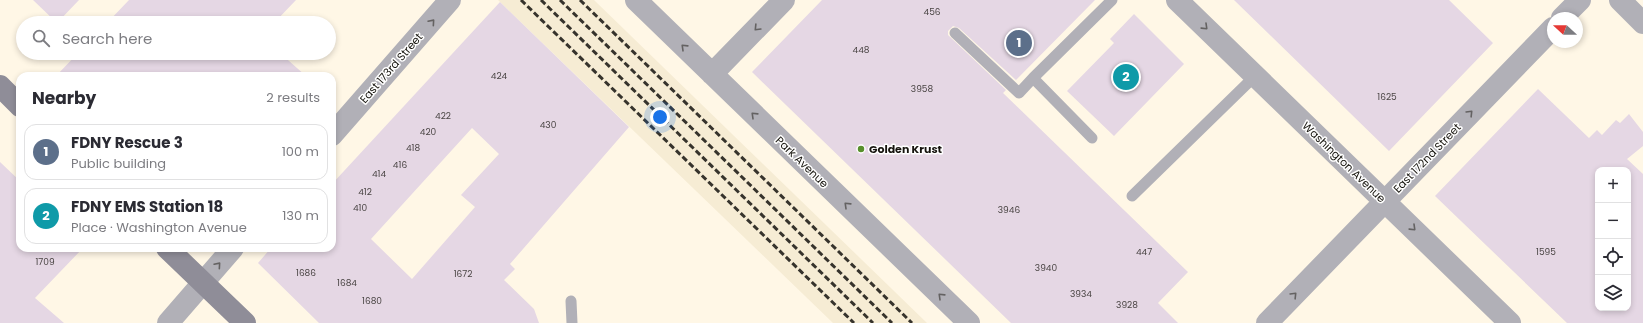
<!DOCTYPE html>
<meta charset="utf-8">
<style>
body{margin:0;font-family:Poppins,sans-serif;background:#f2f2f3;color:#2b2b33}
.controls{position:absolute;right:12px;bottom:12px;display:grid;overflow:hidden;border-radius:8px;box-shadow:0 2px 6px #0003}
.controls button{width:36px;height:36px;display:grid;place-items:center;padding:0;border:0;border-bottom:1px solid #e1e1e2;background:#fff;color:#2b2b33;font:20px sans-serif}
.compass{position:absolute;left:1547px;top:12px;width:36px;height:36px;border-radius:50%;background:#fff;box-shadow:0 2px 6px #0003;rotate:291deg}
.you{position:absolute;left:660px;top:117px;width:14px;height:14px;margin:-10px;border:3px solid #fff;border-radius:50%;background:#1a73e8;box-shadow:0 0 0 6px #1a73e833}
.badge{display:grid;place-items:center;width:26px;height:26px;border-radius:50%;background:#2563eb;color:#fff;font-size:13px;font-weight:700}
.pin{position:absolute;translate:-50% -50%;border:2px solid #fff;box-shadow:0 1px 4px #0006}
.list{margin:0;padding:0;list-style:none}
h2{display:flex;justify-content:space-between;align-items:center;height:52px;margin:0;padding:0 16px;font-size:17px}
h2 small{font-size:13px;font-weight:400;color:#7c7c81}
.list li{display:grid;grid-template-columns:26px 1fr auto;gap:12px;align-items:center;box-sizing:border-box;height:56px;margin:0 8px 8px;padding:0 8px;border:1px solid #e1e1e2;border-radius:12px}
.list b{display:block;font-size:15px;white-space:nowrap}
.list p{margin:0;font-size:13px;white-space:nowrap;color:#7c7c81}
.list em{font-size:13px;font-style:normal;color:#7c7c81}
.icon{flex:none;width:22px;height:22px;fill:none;stroke:currentColor;stroke-width:2;stroke-linecap:round;stroke-linejoin:round}
.map{position:relative;flex:none;width:1643px;height:323px;overflow:hidden}
.search{position:absolute;background:#fff;box-shadow:0 2px 6px #0003;left:16px;top:16px;width:320px;height:44px;display:flex;align-items:center;gap:10px;box-sizing:border-box;padding:0 14px;border-radius:22px;color:#7c7c81;font-size:15px}
.panel{position:absolute;background:#fff;box-shadow:0 2px 6px #0003;left:16px;top:72px;width:320px;height:180px;border-radius:12px}
.map>svg:first-child{display:block}
.built{fill:#f6ecd4}
.building{fill:#e5d7e4;fill-rule:evenodd}
.lines{fill:none;stroke-linecap:round;stroke-linejoin:round}
.lane{stroke:#b1b0b7;stroke-width:11}
.street{stroke:#b1b0b7;stroke-width:22}
.secondary{stroke:#8f8d98;stroke-width:22}
.rail{stroke:#36332c;stroke-width:3;stroke-dasharray:6 3;stroke-linecap:butt}
.oneway{stroke:#646262}
.poi-dot{fill:#578f2b;stroke:#fff;stroke-width:1.5}
.labels{text-anchor:middle;stroke-width:3;stroke-linejoin:round;paint-order:stroke}
.number-label{font-size:9px;fill:#4a4544}
.street-label{font-size:11px;fill:#16140e;stroke:#fff}
.poi-label{font-size:11px;font-weight:bold;fill:#16140e;stroke:#fff;text-anchor:start}
</style>
<div class="map">
<svg width="1643" height="323" viewBox="0 0 1643 323">
<rect width="100%" height="100%" fill="#fff7e6"/>
<path class="built" d="M498,0H594L927,323H833Z"/>
<path class="building" d="M33,0H79L57,23Z
M129,0H296L274,23H107Z
M822,0H1095L1016,80L959,28L953,26L948,31V35L1006,90L1003,93L1188,272L1158,303L1178,323H1011L752,72Z
M1234,0H1449L1493,43L1389,151Z
M500,2L629,127L510,264L515,269L504,280L534,309L539,323H319L258,263L271,248H332V184ZM472,128L499,154L461,195L475,207L412,279L371,239Z
M1134,14L1184,64L1114,136L1067,91L1114,43L1110,39Z
M78,53H280L306,76H56Z
M1538,89L1589,138L1597,130L1602,135L1616,120L1620,123L1629,114L1643,132V146L1627,159L1643,174V323H1567L1435,196ZM1598,170H1628V308H1598Z
M0,162L20,181V248H83L35,298L64,323H0Z"/>
<g class="lines">
<path class="lane" d="M955,33L1019,93L1033,78
M1092,138L1033,78L1112,0
M1132,196L1255,76
M571,301L572,323"/>
<path class="street" d="M636,0L969,323
M1177,0L1510,323
M1620,0L1643,23
M1562,18L1580,0
M712,74L784,0
M332,135L450,0
M168,323L233,248
M1267,323L1553,28"/>
<path class="secondary" d="M0,86L20,106
M167,248L245,323"/>
<path class="rail" d="M521,0L854,323
M541,0L873,323
M560,0L892,323
M580,0L912,323"/>
</g>
<defs><path id="oneway-chevron" d="M-2-3.5L2.5 0L-2 3.5" fill="none" stroke-width="1.6" stroke-linecap="round" stroke-linejoin="round"/></defs>
<g class="oneway">
<use href="#oneway-chevron" transform="translate(432 22) rotate(-49)"/>
<use href="#oneway-chevron" transform="translate(1205 27) rotate(44)"/>
<use href="#oneway-chevron" transform="translate(757 28) rotate(134)"/>
<use href="#oneway-chevron" transform="translate(684 47) rotate(-136)"/>
<use href="#oneway-chevron" transform="translate(1470 113) rotate(-46)"/>
<use href="#oneway-chevron" transform="translate(754 115) rotate(-136)"/>
<use href="#oneway-chevron" transform="translate(847 205) rotate(-136)"/>
<use href="#oneway-chevron" transform="translate(1413 228) rotate(44)"/>
<use href="#oneway-chevron" transform="translate(218 265) rotate(-49)"/>
<use href="#oneway-chevron" transform="translate(1294 295) rotate(-46)"/>
<use href="#oneway-chevron" transform="translate(941 296) rotate(-136)"/>
</g>
<circle class="poi-dot" cx="861" cy="149" r="4"/>
<g class="labels">
<g class="number-label">
<text x="932" y="15">456</text>
<text x="861" y="53">448</text>
<text x="499" y="79">424</text>
<text x="922" y="92">3958</text>
<text x="1387" y="100">1625</text>
<text x="443" y="119">422</text>
<text x="548" y="128">430</text>
<text x="428" y="135">420</text>
<text x="413" y="151">418</text>
<text x="400" y="168">416</text>
<text x="379" y="177">414</text>
<text x="365" y="195">412</text>
<text x="360" y="211">410</text>
<text x="1009" y="213">3946</text>
<text x="1144" y="255">447</text>
<text x="1546" y="255">1595</text>
<text x="45" y="265">1709</text>
<text x="1046" y="271">3940</text>
<text x="306" y="276">1686</text>
<text x="463" y="277">1672</text>
<text x="347" y="286">1684</text>
<text x="1081" y="297">3934</text>
<text x="372" y="304">1680</text>
<text x="1127" y="308">3928</text>
</g>
<g class="street-label">
<text transform="translate(391 68) rotate(-49)" y="4">East 173rd Street</text>
<text transform="translate(1427 158) rotate(-46)" y="4">East 172nd Street</text>
<text transform="translate(802 162) rotate(44)" y="4">Park Avenue</text>
<text transform="translate(1344 162) rotate(44)" y="4">Washington Avenue</text>
</g>
<g class="poi-label">
<text x="869" y="153">Golden Krust</text>
</g>
</g>
</svg>
<div class="controls">
<button>+</button>
<button>−</button>
<button><svg class="icon" aria-label="locate" viewBox="0 0 24 24"><circle cx="12" cy="12" r="6"/><path d="M12 2v4M12 18v4M2 12h4M18 12h4"/></svg></button>
<button><svg class="icon" aria-label="layers" viewBox="0 0 24 24"><path d="M12 4l9 5-9 5-9-5zM3 14l9 5 9-5"/></svg></button>
</div>
<svg class="compass" viewBox="-18 -18 36 36"><path d="M0-13l5 13h-10z" fill="#e53935"/><path d="M0 13l5-13h-10z" fill="#7c7c81"/></svg>
<div class="you"></div>
<div class="pin badge" style="left:1019px;top:43px;background:#5c6f8a">1</div>
<div class="pin badge" style="left:1126px;top:77px;background:#0f9aa8">2</div>
<div class="search"><svg class="icon" aria-label="search" viewBox="0 0 24 24"><circle cx="10" cy="10" r="6"/><path d="M15 15l6 6"/></svg>Search here</div>
<section class="panel">
<h2>Nearby<small>2 results</small></h2>
<ul class="list">
<li><span class="badge" style="background:#5c6f8a">1</span><div><b>FDNY Rescue 3</b><p>Public building</p></div><em>100 m</em></li>
<li><span class="badge" style="background:#0f9aa8">2</span><div><b>FDNY EMS Station 18</b><p>Place · Washington Avenue</p></div><em>130 m</em></li>
</ul>
</section>
</div>
